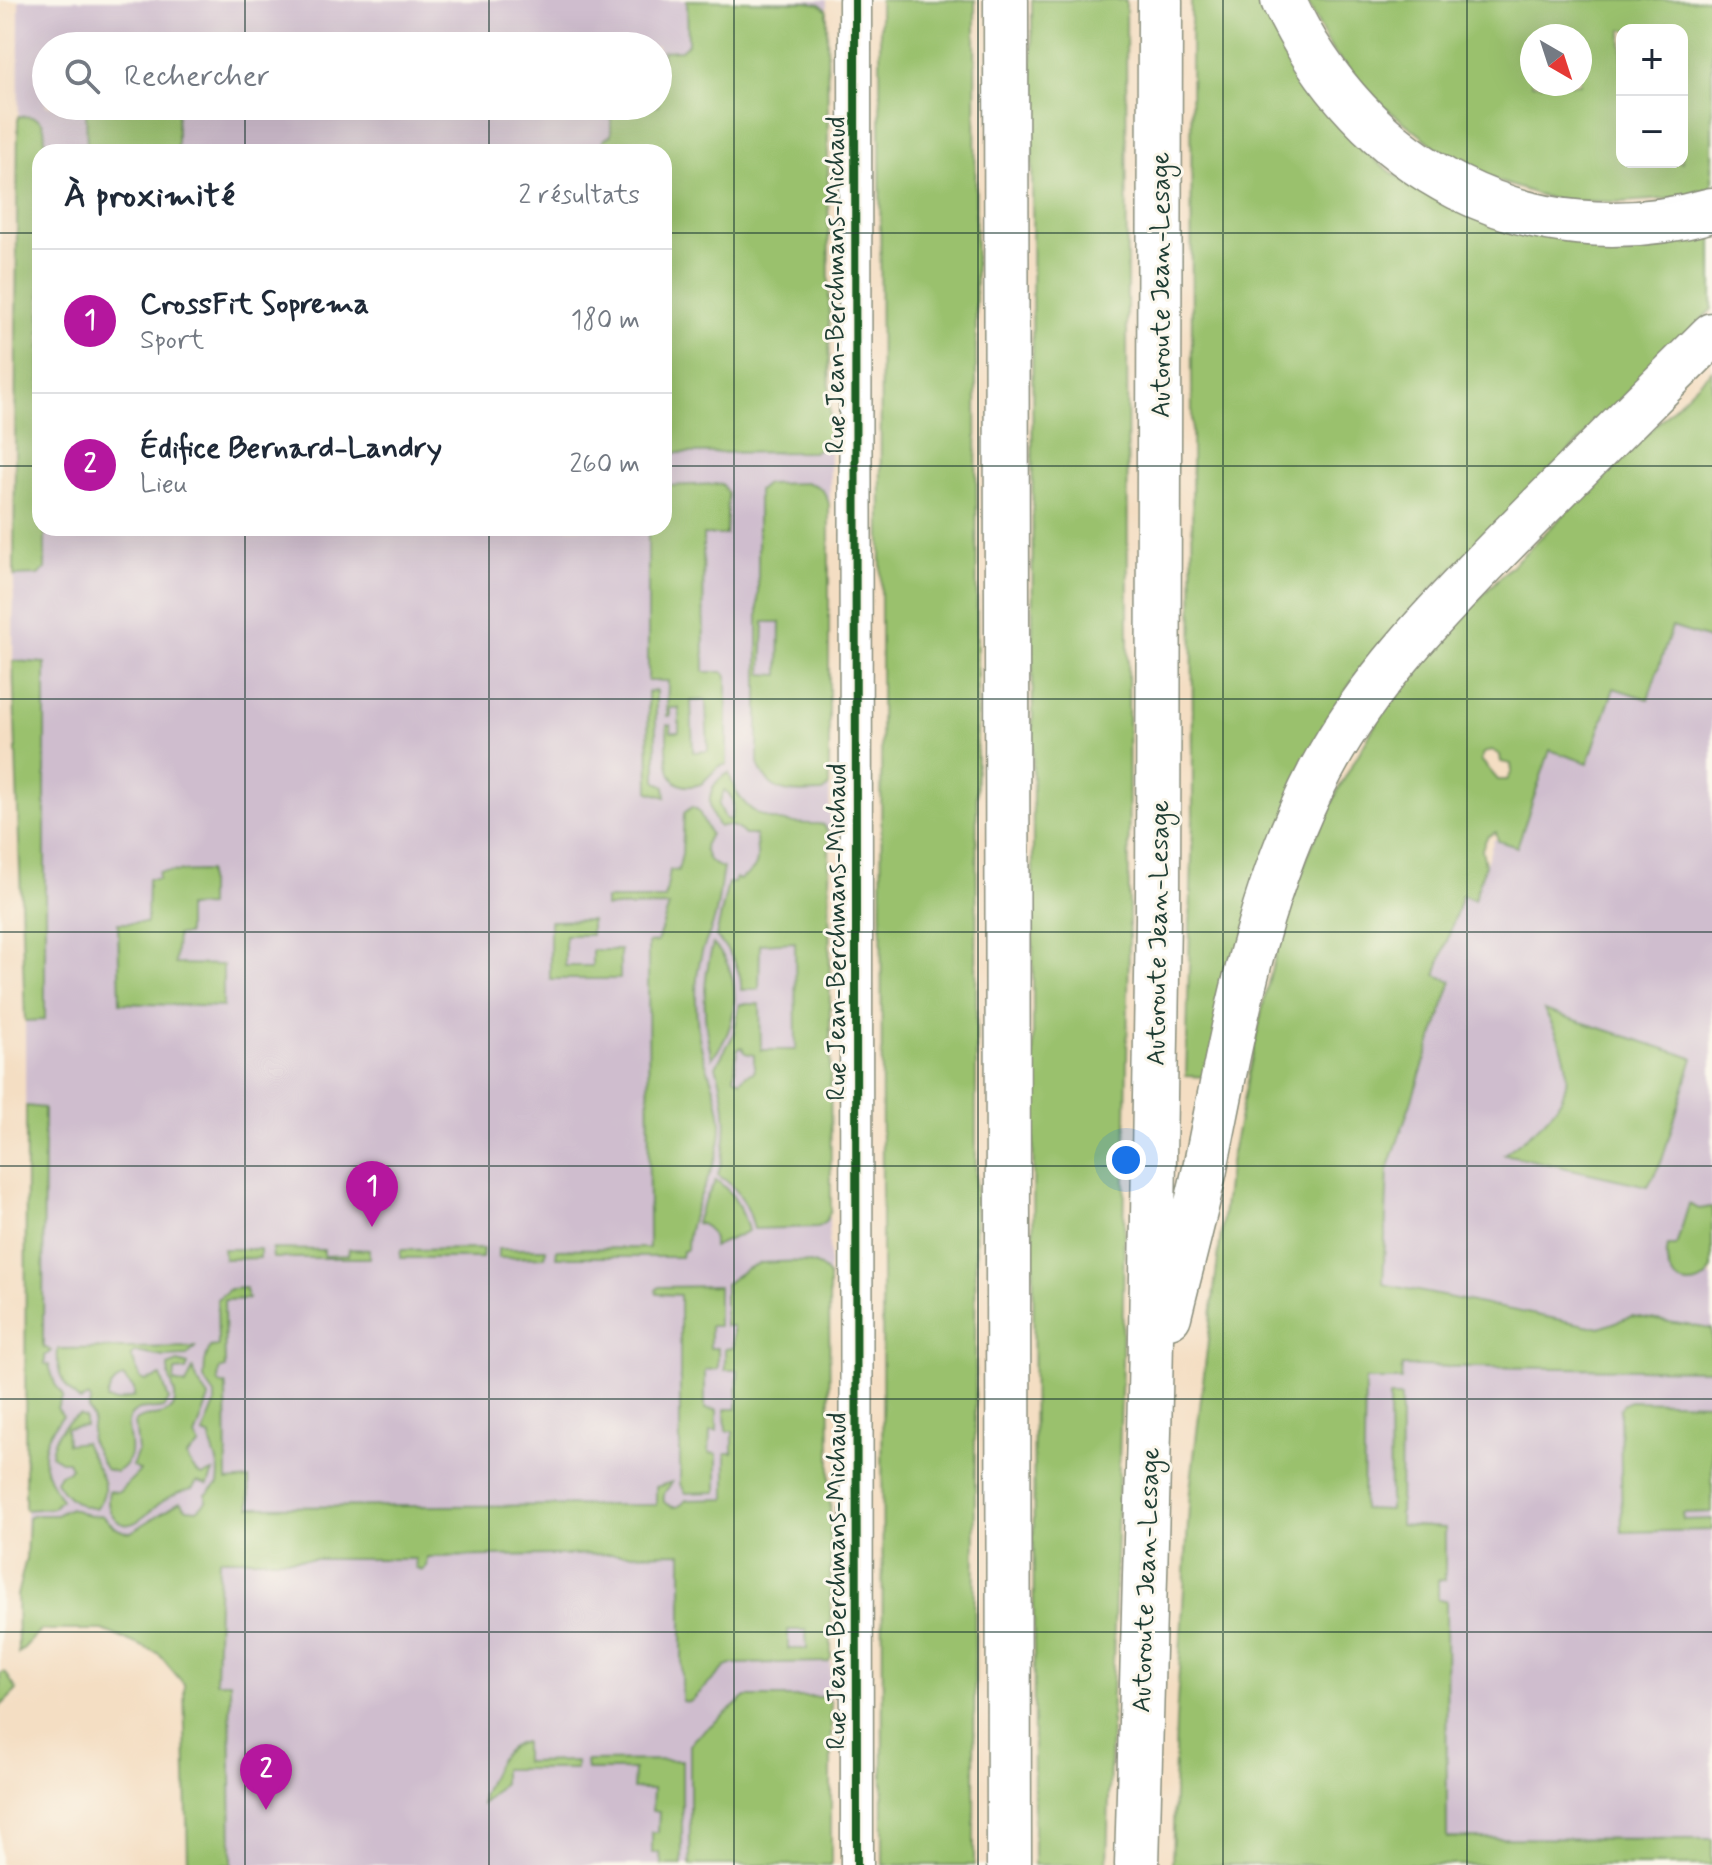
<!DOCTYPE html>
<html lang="fr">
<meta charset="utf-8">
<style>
body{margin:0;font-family:Mynerve,sans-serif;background:#f2f2f3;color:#1f2937}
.controls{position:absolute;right:24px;top:24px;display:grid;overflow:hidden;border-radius:16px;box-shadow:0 8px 32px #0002}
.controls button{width:72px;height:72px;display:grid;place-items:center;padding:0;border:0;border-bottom:2px solid #e0e1e3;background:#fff;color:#1f2937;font:40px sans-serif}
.compass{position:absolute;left:1520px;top:24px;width:72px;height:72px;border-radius:50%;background:#fff;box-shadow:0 8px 32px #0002;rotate:141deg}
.you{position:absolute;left:1126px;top:1160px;width:28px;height:28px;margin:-20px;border:6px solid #fff;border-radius:50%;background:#1a73e8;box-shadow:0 0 0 12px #1a73e833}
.badge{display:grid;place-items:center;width:52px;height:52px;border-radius:50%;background:#b5179e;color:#fff;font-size:26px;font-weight:700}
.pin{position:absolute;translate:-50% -66px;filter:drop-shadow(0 2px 4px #0008)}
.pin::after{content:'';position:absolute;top:42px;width:28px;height:24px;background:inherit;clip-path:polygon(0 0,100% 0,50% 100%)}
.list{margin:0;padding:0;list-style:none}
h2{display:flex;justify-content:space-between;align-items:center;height:104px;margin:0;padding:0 32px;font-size:34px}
h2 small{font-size:26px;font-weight:400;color:#747a83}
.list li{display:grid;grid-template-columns:52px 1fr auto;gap:24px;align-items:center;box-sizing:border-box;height:144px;padding:0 32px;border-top:2px solid #e0e1e3}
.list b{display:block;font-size:30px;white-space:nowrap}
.list p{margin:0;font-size:26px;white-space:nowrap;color:#747a83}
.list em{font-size:26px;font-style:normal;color:#747a83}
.icon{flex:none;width:44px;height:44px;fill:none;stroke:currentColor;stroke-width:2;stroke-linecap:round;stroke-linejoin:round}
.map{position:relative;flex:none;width:1712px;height:1865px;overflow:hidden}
.search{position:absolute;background:#fff;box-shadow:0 8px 32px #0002;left:32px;top:32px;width:640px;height:88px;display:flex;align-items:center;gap:20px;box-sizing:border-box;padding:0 28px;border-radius:44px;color:#747a83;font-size:30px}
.panel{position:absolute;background:#fff;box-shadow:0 8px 32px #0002;left:32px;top:144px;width:640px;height:392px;border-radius:24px}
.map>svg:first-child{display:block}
.industrial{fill:#cfbdce;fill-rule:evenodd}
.green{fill:#9ac16d;stroke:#5c7f50;stroke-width:2;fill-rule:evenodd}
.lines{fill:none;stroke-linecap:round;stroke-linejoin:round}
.tertiary-casing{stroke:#8a8e7c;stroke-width:35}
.motorway-casing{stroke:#8a8e7c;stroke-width:47}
.tertiary{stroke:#fff;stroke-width:32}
.motorway{stroke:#fff;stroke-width:44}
.cycleway-casing{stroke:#fbf7ec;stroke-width:13}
.cycleway{stroke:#1b5e20;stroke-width:8}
.grid{fill:none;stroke:#1f3d34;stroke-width:2;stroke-opacity:0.55}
.labels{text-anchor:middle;stroke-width:6;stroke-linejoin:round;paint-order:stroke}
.street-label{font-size:26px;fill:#1f3d34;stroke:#fbf7ec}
</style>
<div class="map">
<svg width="1712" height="1865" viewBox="0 0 1712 1865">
<rect width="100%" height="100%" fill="#fbf7ec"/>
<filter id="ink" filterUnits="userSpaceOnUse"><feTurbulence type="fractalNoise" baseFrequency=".0125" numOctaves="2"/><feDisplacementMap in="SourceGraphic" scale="16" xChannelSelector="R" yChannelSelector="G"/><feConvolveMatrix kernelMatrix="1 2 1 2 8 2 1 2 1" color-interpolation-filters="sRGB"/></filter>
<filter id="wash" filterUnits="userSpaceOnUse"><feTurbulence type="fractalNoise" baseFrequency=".006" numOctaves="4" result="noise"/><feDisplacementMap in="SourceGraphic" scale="32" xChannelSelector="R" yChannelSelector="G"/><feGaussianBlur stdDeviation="1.8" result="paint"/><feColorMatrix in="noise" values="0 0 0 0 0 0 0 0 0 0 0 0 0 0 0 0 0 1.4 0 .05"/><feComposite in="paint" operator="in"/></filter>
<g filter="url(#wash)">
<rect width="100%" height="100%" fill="#f4dec3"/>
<path class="industrial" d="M19,0H827L828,290L664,152H40L18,292ZM46,46H658V106H46Z
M16,397H40V528H664V400L830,420L829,1218L831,1865H188L191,1564L26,1558L25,1021L13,661Z
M1672,627L1712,640V1268L1710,1275L1712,1279V1329L1632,1316L1600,1328L1383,1285L1388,1170L1452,982L1436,976L1462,895L1474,900L1494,839L1517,847L1550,750L1589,762L1614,688L1648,699Z
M1361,1365L1712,1370V1839L1447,1838L1446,1601L1438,1600L1400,1525L1356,1515Z"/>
<path class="green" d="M687,0L808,2L820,4L827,11L830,432L822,447L813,452L664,453V152H604L603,140L611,135V106H658V90L662,89V51L681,50L688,44Z
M880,0H975L977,694L974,1865H883Z
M1032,0H1126L1129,938L1122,1361L1107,1865H1034Z
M1191,0H1262C1293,58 1323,116 1374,159C1396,178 1423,191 1448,204L1712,230V309L1401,620L1361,667L1325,723L1209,1077L1186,1076L1193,819Z
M1306,0H1712V187L1682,198L1622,202L1555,200L1497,181L1437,148L1382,105L1332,51ZM1622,30H1682V162H1622ZM1532,36H1580V84H1532Z
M86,106H177V152H87Z
M18,116C49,116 44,125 45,152H40V528H45V569L38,575L14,576Z
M1712,370V640L1672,627L1648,699L1614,688L1588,763L1550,750L1517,847L1498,841L1496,832L1487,837L1482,849L1485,865L1474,900L1462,895L1436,975L1452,981L1388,1170L1383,1284L1600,1328L1632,1316L1712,1329V1370L1402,1366L1401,1380H1365L1363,1509L1390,1510L1389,1397H1401L1400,1525L1445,1528V1580H1438V1600H1446L1447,1838L1712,1839V1865H1172L1176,1720L1190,1490L1229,1167L1266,991L1284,924L1309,852L1339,788L1378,720L1418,663L1495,582ZM1492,750L1500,755L1501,762L1511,764L1512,772L1507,780H1498L1481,760L1484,753Z
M808,483C821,486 825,491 829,504V786L823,792C792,793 771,797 758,764V491L766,484ZM764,622H780L779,675L762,674Z
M722,484L728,494L726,535H703L704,672H723L727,676V764L718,767L701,784C660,797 668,750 667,725H671V732H679V708H670V716H667L668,681H648V528H664V486ZM706,700L708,751L693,752L691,701Z
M13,661L45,663V1020L25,1021Z
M656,691V781L665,787L666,797L649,792L648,692Z
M729,773C742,820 776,824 818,824L824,825L829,835L831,1211L825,1222L818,1227L754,1229C749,1206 739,1188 718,1175C729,1137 728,1103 716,1066L733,1036L740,1004H760L761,1050H796L795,942L760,944L759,989L741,990C743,971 729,950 716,937L728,883H734L736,878L739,880C764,867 756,857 756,835H745C738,828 729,823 719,827C705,808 706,784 729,773ZM724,790C735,797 735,809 730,821L725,818L719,805ZM742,1047L745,1053L754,1055V1072L746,1075L740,1081L734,1077L737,1050Z
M692,807L698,810L710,834L704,846C706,859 710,864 723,868C720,884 719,901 715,917C712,929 706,940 702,952C695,976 695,1006 698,1031C702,1064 721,1093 721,1127C720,1173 687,1204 687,1250L682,1251L681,1257H556L557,1249L649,1248L648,943L657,942L669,906L605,907V899H665L670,870L678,871L682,854L684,813Z
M208,871V906L187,907V935H177L175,964L223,965V1007L120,1003L118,923H147L148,879H158L159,872Z
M591,920V935H565V966H592V950H620V979H550V921Z
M713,944C744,975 739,1026 712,1058C702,1020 702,982 713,944Z
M1544,1010L1693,1058L1662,1160L1648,1186L1504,1154C1567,1108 1587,1083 1544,1010Z
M26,1106L44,1108L43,1346L51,1351L45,1356V1364L49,1365L55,1384L63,1396L57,1408L63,1416C34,1447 42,1468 61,1500L53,1508L25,1510Z
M716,1180C734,1193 743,1210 748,1231L713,1247C714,1235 709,1225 696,1223L700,1210Z
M1689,1204L1699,1209L1712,1207V1268C1702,1295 1659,1288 1668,1246H1676Z
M223,1249H260V1258L224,1259Z
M272,1249L324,1250V1256L348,1255L349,1249L369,1250V1258H273Z
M483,1249L482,1258H400L401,1250Z
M498,1249H546L545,1257L498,1258Z
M760,1263C780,1263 817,1255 829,1276L831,1658L828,1662L734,1664L726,1667L690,1702L682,1701V1553L427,1557L426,1567L422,1571L416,1568L415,1559H219L216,1682H230L232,1865H188L184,1684L158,1653L103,1630H41L18,1654L17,1595L26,1558L28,1518L34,1515H56L70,1508L90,1516L101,1515C113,1523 115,1532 131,1532L180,1502L187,1509L197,1510L206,1502V1495L218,1484C222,1462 211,1453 210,1436L203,1434L215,1404V1395L204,1379L205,1362L210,1347L218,1346L217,1299L230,1289L245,1288L248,1299L224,1300L225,1368L219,1370L218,1381L222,1385L226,1384L227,1481L249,1479L250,1507L656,1505V1487L672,1482C668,1490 662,1491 664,1502C672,1509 679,1509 686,1500L726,1499V1453H733V1431H726L725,1409H737L738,1370H725V1349L733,1348V1326H725V1284L746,1269ZM788,1630H806L807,1649H788Z
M718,1286V1326H710V1348H718V1369L705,1370V1409L717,1410V1431H710L709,1453L717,1454V1492L686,1493L680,1484V1295L657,1294L656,1290L659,1287Z
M195,1347L187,1356L164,1357L135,1352L131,1356L141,1379L146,1381L161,1376L169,1400L163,1408C154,1411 146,1407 137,1411C113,1422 148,1453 116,1472L105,1469L90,1440L93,1420L88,1409L91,1400L88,1397L80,1401C62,1386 56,1372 58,1349ZM123,1377L134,1389V1397L116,1402L107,1400C106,1392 116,1380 123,1377Z
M178,1362L188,1365L186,1370L175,1371L174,1382L186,1385L193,1369L198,1382L209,1398L195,1437L200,1445L187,1456C188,1463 197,1474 203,1476L213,1472L208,1485L197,1482L192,1489C181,1491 171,1495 162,1502C148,1511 129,1538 113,1516C107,1508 107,1500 109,1491L119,1492L140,1471L132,1466L138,1451L135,1422C147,1411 160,1422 174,1406C179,1391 167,1381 168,1366Z
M1630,1401L1712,1403V1512L1682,1513L1683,1520L1712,1519V1530L1622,1532L1620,1409L1623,1405Z
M79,1415L85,1418V1426L66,1428L67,1444L84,1442C91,1463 118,1487 95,1508C78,1508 64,1495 56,1481L60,1474L69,1471L71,1467L68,1461H61L51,1455C53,1436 62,1424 79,1415Z
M5,1672L17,1690L0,1707V1673Z
M746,1697H823L831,1702V1865H690V1745L694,1739Z
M524,1742V1762L576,1761V1769H503V1783L482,1804V1796C492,1774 499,1747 524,1742Z
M682,1760V1865H662L659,1853H652V1832H658L659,1812L652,1811L653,1789H633L634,1770H587L586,1761Z"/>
</g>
<g filter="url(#ink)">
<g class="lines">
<defs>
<path id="tertiary" d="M855,0L857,1865"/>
<path id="motorway" d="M1006,0L1009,1865
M1283,0C1361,169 1529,261 1712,210
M1169,1316C1181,1267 1194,1218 1205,1169C1233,1032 1255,895 1321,770C1369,679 1443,605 1515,532C1580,466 1646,401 1712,335
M1137,1865L1150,1396L1158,917L1160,0"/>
</defs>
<use href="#tertiary" class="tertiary-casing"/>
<use href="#motorway" class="motorway-casing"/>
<use href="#tertiary" class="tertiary"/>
<use href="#motorway" class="motorway"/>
<defs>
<path id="cycleway" d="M855,0L857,1865"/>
</defs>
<use href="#cycleway" class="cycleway-casing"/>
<use href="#cycleway" class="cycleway"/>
</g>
</g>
<path class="grid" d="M245,0V46M489,0V46M734,0V1865M978,0V1865M1223,0V1865M1467,0V1865M245,106V152M489,106V152M0,233H40M664,233H1712M0,466H40M664,466H1712M245,528V1865M489,528V1865M0,699H1712M0,932H1712M0,1166H1712M0,1399H1712M0,1632H1712"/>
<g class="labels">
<g class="street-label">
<text transform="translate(835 285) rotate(-90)" y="9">Rue Jean-Berchmans-Michaud</text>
<text transform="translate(1160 285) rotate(-90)" y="9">Autoroute Jean-Lesage</text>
<text transform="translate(836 932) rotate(-90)" y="9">Rue Jean-Berchmans-Michaud</text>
<text transform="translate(1157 933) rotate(-89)" y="9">Autoroute Jean-Lesage</text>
<text transform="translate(1145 1580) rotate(-88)" y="9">Autoroute Jean-Lesage</text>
<text transform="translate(836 1581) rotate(-90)" y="9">Rue Jean-Berchmans-Michaud</text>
</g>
</g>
</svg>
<div class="controls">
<button>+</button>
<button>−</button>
</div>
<svg class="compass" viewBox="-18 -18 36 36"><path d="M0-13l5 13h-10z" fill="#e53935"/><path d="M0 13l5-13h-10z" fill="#747a83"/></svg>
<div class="you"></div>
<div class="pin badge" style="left:372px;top:1227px">1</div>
<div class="pin badge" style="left:266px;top:1810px">2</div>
<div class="search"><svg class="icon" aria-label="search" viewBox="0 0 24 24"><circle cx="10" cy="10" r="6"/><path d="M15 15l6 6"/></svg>Rechercher</div>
<section class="panel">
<h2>À proximité<small>2 résultats</small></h2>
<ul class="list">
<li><span class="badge">1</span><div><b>CrossFit Soprema</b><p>Sport</p></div><em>180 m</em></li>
<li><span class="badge">2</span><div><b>Édifice Bernard-Landry</b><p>Lieu</p></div><em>260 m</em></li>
</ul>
</section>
</div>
